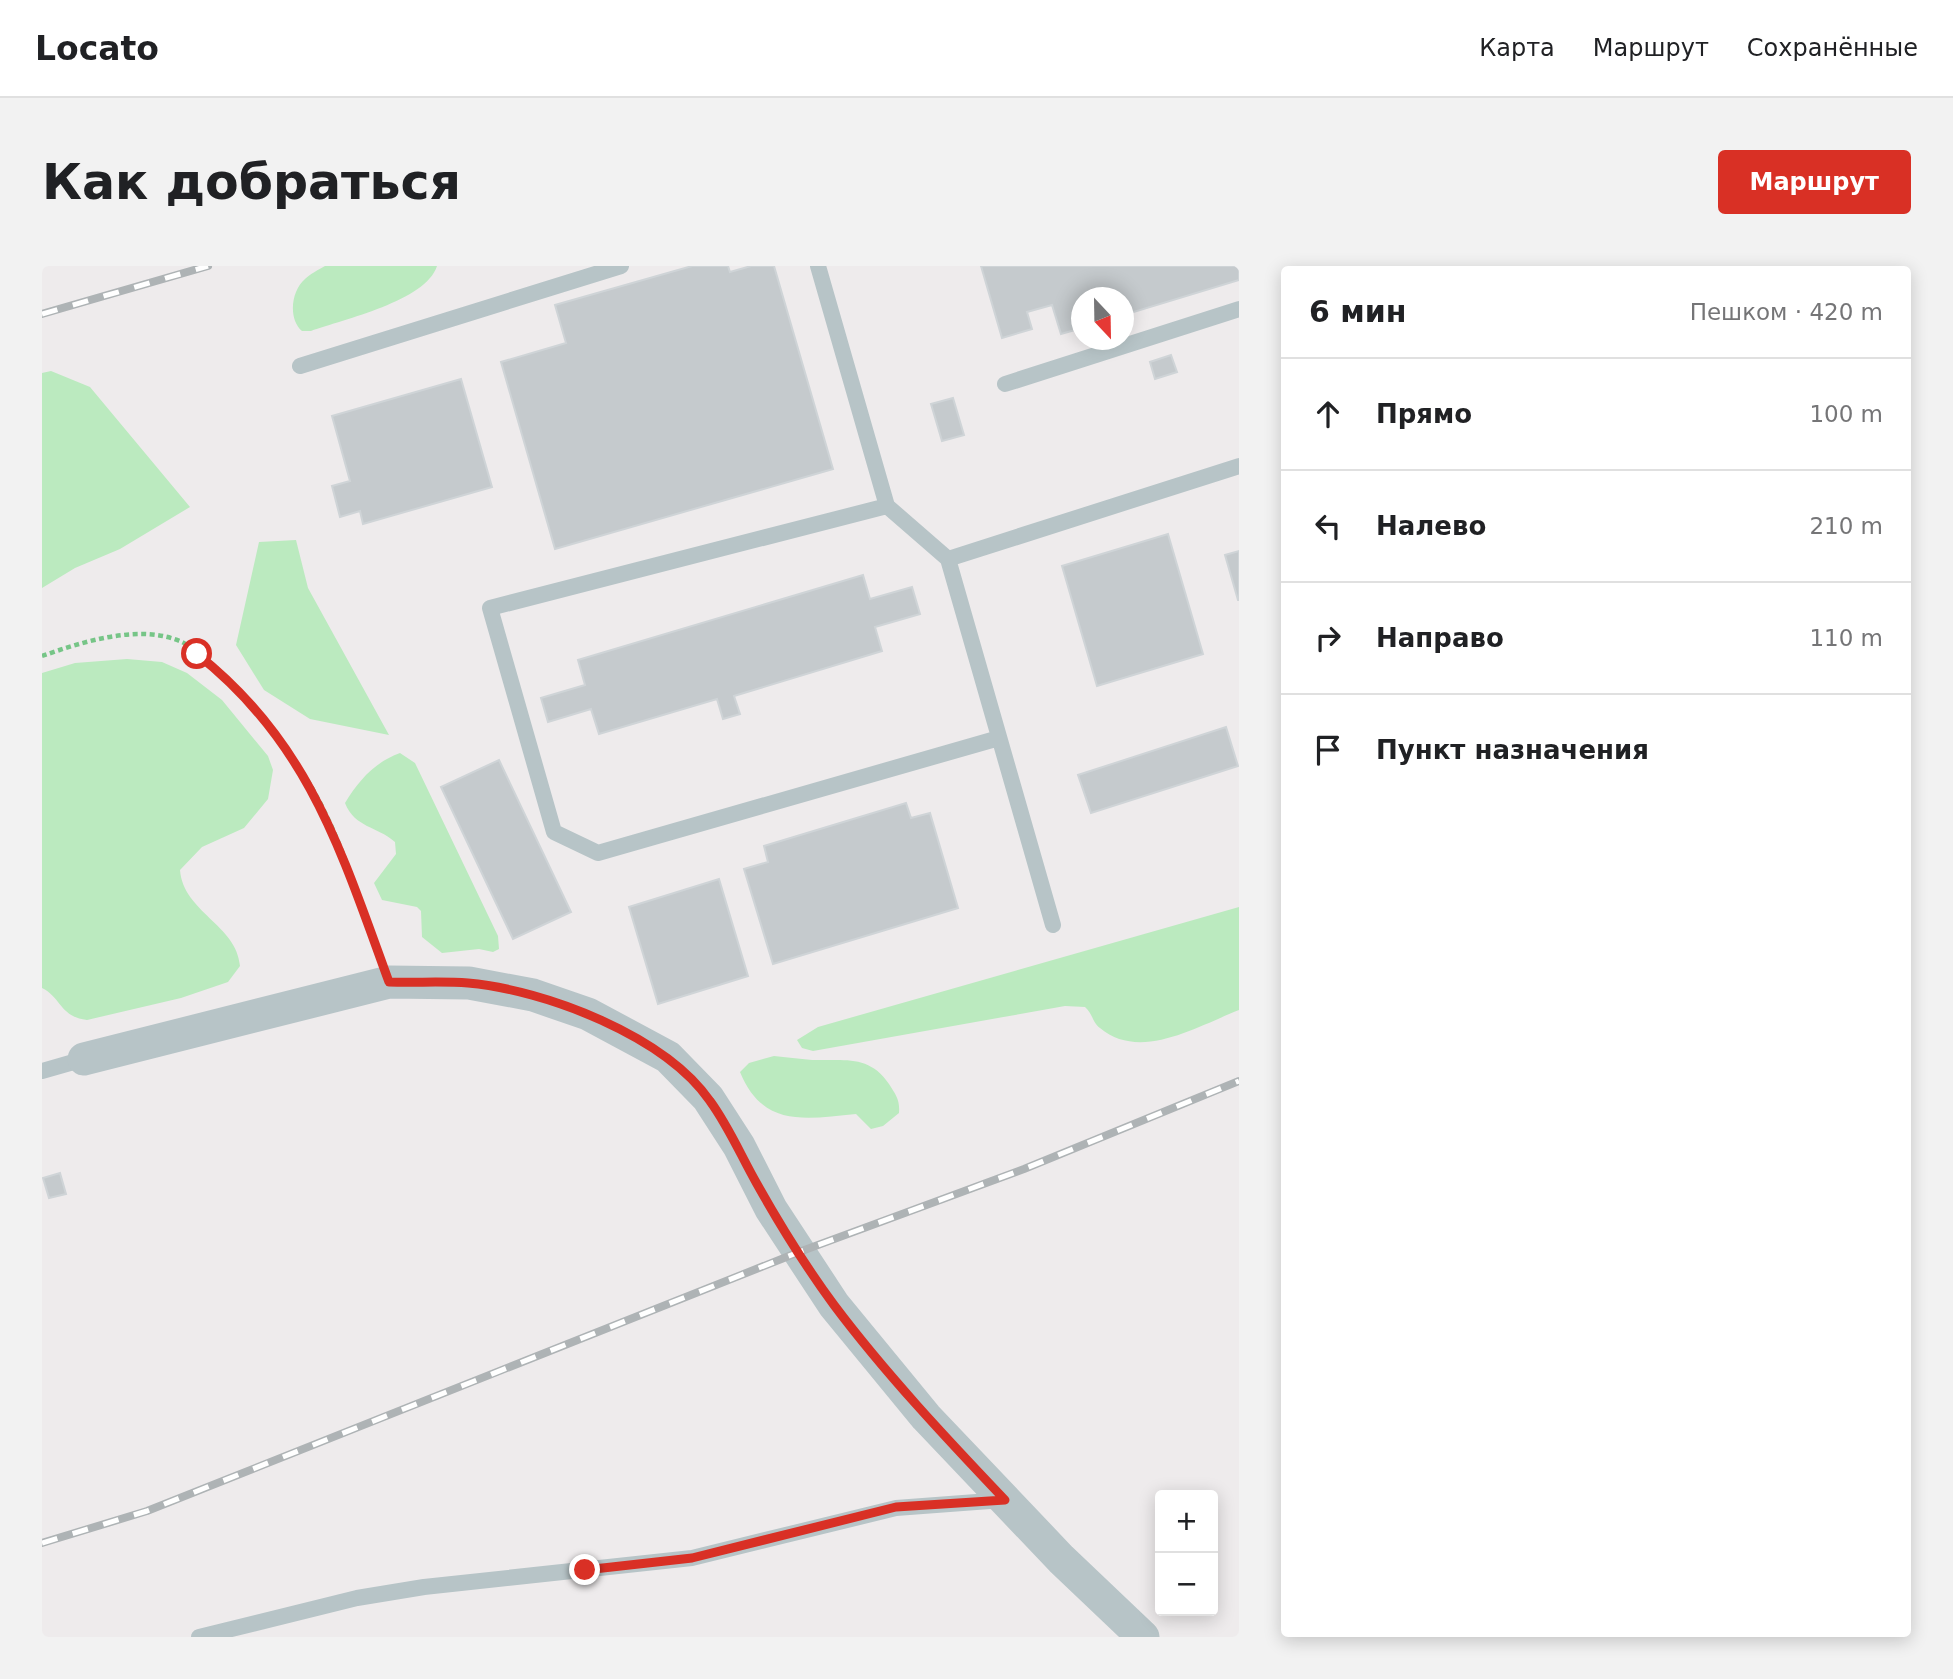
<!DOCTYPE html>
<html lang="ru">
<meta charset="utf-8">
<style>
body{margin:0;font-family:"DejaVu Sans",sans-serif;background:#f2f2f2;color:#202124}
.controls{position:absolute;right:21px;bottom:21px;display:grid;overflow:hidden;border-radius:7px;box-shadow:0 4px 18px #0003}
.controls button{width:63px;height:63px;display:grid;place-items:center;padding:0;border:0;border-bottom:2px solid #e0e0e0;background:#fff;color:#202124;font:35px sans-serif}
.compass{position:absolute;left:1029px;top:21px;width:63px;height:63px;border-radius:50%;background:#fff;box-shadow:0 4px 18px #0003;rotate:158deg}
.stop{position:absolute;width:21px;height:21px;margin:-16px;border:5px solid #d93025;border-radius:50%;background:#fff}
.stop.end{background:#d93025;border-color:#fff;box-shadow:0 2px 7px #0008}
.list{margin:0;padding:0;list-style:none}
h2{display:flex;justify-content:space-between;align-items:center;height:91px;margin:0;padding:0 28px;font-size:30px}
h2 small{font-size:23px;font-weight:400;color:#757577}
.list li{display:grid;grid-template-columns:46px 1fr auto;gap:21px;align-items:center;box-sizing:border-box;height:112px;padding:0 28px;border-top:2px solid #e0e0e0}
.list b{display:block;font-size:26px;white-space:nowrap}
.list em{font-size:23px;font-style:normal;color:#757577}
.icon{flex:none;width:38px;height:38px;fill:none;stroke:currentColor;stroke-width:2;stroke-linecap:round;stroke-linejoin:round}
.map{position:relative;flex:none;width:1197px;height:1371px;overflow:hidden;border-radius:7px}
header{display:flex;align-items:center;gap:42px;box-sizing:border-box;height:98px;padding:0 35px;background:#fff;border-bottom:2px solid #e0e0e0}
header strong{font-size:33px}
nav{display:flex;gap:38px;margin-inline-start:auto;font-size:24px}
.intro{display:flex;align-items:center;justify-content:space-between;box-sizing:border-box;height:168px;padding:0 42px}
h1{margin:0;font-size:49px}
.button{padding:18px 32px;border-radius:7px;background:#d93025;color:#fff;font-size:24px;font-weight:700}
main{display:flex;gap:42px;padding:0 42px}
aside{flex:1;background:#fff;border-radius:7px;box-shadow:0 4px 18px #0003}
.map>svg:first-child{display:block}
.green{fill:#bbeabf}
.building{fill:#c5cacd;stroke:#cfd4d7;stroke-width:2}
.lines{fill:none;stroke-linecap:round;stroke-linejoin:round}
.path{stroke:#76c587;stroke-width:4.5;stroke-dasharray:5 3.5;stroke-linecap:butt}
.service{stroke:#b7c4c7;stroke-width:16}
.minor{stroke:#b7c4c7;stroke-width:33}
.rail-casing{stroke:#aeb3b5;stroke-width:8}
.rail{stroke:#fff;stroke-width:5;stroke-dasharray:16;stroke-linecap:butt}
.route{stroke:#d93025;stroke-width:9}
</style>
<header>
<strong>Locato</strong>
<nav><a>Карта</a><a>Маршрут</a><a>Сохранённые</a></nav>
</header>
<div class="intro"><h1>Как добраться</h1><a class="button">Маршрут</a></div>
<main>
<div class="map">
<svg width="1197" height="1371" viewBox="0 0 1197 1371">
<rect width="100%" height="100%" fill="#eeebec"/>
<path class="green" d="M283,0H395C384,35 302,53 269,65H260C246,53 249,25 263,13C268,8 276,4 283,0Z
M9,105L48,121L148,241L78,283L33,302L0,322V107Z
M254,274L266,322L347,469L268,453L222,424L194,379L217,276Z
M85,393L120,396L145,407L180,434L226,490L231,504L226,533L202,562L160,581L138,604C141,646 195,659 198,700L186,716L139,732L45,754C18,751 19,731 0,722V407L33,397Z
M358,487L373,497L456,670L457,683L451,686L437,683L400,687L380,671L379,645L375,641L340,634L332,617L354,588L353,576C335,560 313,562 303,537C317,514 333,496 358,487Z
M1197,641V744C1156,760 1098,796 1058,762C1050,756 1051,748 1043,741L1023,740L771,785L760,782L755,774L776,761Z
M732,790C744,791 757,793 770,794C801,795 827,788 847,818C854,829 858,834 857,847L841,860L829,863L814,848C763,853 721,862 698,806L707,797Z"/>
<path class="building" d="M650,0H686L688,6L709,0H732L791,203L513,283L459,96L524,77L513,39Z
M939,0H1197V14L1082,49V32H1040V62L1019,68L1010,39L985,46L990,63L960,72Z
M1129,89L1135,106L1113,113L1108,96Z
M419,113L450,221L321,258L318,245L298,251L290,220L308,215L290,150Z
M911,132L922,169L900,175L889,138Z
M1126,268L1161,388L1055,420L1020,300Z
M1197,285V334H1196L1183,289Z
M821,309L828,333L870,321L878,348L833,361L840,385L692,430L698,448L681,453L675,433L557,468L549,443L506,456L499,432L543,419L536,394Z
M1184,461L1196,500L1049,547L1036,509Z
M457,494L529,646L471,673L399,521Z
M864,537L869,552L888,547L916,642L731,698L702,603L726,596L722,580Z
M677,613L706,710L616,738L587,641Z
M18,907L24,928L7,932L1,912Z"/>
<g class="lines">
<path class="path" d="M0,390C40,376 98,357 140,376C161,386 188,415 203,433C229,464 256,495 275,531C302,581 318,636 337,689"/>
<path class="service" d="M776,0L845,240
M258,100L579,0
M963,118L1197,43
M906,293L1197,200
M957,472L556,587L512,566L448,342L845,240L906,293L1011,659
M0,805L42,793
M157,1371L315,1332L382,1321L650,1292L854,1242L961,1234"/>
<path class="minor" d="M42,793L347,716L427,717L491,729L546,748L626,791L666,832L697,880L729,943L792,1039L884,1151L1019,1293L1101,1371"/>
<defs>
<path id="rail" d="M0,48L166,0
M0,1277L105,1245L757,986L982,903L1197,815"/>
</defs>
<use href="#rail" class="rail-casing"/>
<use href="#rail" class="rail"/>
</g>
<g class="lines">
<path class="route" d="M155,388C268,477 300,588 347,716C373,717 400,715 426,717C504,724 623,770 668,835C687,861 699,890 715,918C738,959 764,1001 792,1039C843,1107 905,1173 963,1234L854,1241L650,1292L543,1304"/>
</g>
</svg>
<div class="controls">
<button>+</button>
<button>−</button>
</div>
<svg class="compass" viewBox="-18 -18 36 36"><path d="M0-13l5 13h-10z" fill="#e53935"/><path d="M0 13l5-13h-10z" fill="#757577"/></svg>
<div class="stop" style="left:155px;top:388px"></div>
<div class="stop end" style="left:543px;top:1304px"></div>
</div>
<aside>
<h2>6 мин<small>Пешком · 420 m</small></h2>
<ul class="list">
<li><svg class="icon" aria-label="ahead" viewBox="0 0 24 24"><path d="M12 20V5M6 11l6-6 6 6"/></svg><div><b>Прямо</b></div><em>100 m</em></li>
<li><svg class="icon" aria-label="left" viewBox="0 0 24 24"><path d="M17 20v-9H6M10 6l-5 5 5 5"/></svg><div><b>Налево</b></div><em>210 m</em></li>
<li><svg class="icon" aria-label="right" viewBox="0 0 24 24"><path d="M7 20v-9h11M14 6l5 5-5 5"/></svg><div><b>Направо</b></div><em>110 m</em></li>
<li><svg class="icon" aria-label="arrive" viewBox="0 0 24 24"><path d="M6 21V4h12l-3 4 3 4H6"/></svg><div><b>Пункт назначения</b></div></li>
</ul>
</aside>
</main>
